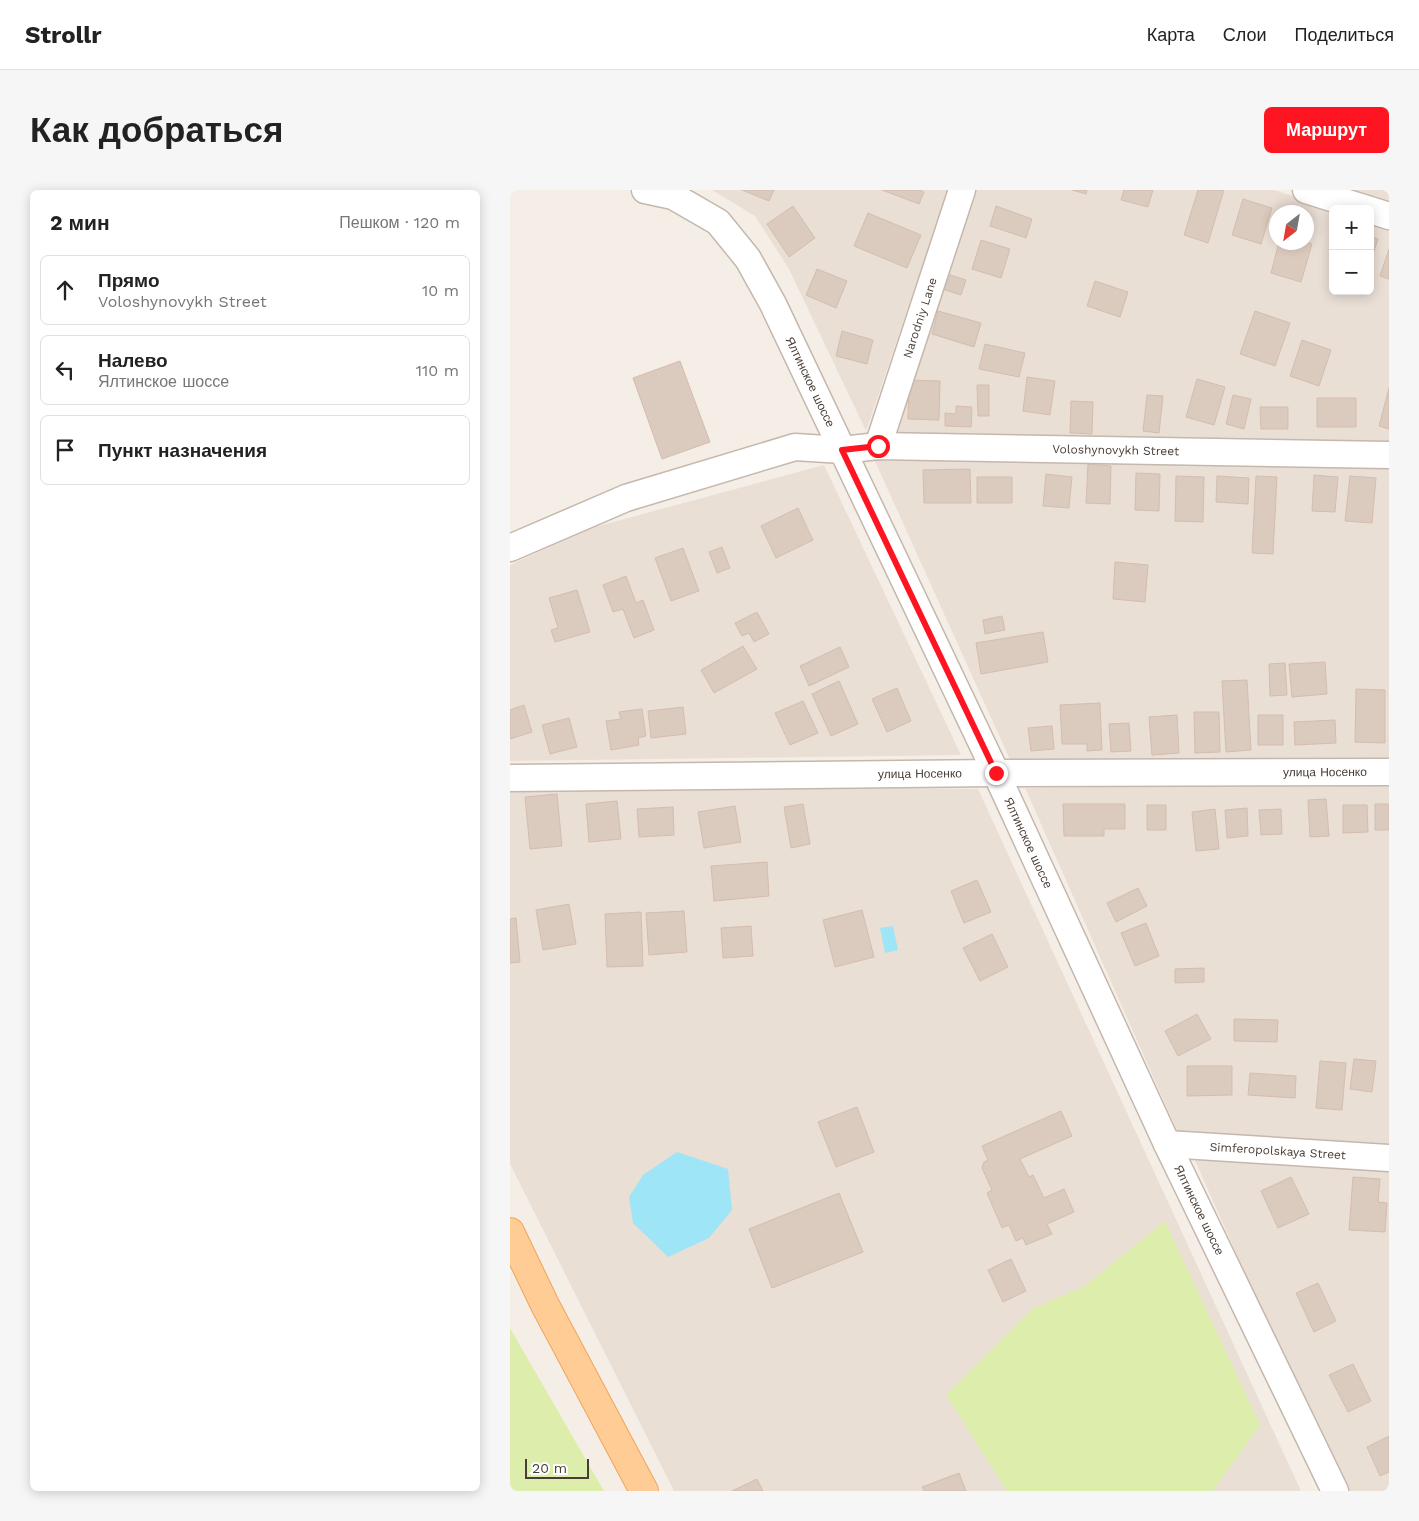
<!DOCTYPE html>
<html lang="ru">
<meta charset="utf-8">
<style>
body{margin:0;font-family:"Work Sans",sans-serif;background:#f6f6f6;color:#222}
.controls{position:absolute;right:15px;top:15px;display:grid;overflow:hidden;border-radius:8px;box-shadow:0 2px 12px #0003}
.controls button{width:45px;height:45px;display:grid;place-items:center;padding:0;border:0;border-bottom:1px solid #e0e0e0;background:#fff;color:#222;font:25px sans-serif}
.compass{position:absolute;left:759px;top:15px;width:45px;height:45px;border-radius:50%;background:#fff;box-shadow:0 2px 12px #0003;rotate:211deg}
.scale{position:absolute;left:15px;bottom:12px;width:64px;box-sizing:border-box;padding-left:5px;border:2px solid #493d35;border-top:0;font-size:14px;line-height:18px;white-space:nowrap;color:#493d35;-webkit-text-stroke:4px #fff;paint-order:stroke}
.stop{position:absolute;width:15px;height:15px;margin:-11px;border:4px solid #ff1421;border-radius:50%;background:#fff}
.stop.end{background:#ff1421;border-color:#fff;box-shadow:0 1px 5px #0008}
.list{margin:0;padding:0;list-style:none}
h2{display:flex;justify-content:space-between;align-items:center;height:65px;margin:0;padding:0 20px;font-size:21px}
h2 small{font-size:16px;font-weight:400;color:#767676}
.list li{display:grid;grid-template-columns:32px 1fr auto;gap:15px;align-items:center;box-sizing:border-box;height:70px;margin:0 10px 10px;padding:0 10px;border:1px solid #e0e0e0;border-radius:8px}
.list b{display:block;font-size:19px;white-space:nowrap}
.list p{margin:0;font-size:16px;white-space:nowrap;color:#767676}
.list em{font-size:16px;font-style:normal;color:#767676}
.icon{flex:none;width:28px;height:28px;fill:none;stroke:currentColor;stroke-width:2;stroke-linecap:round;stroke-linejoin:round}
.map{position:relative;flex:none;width:879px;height:1301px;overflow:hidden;border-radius:8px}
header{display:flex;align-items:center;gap:30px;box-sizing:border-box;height:70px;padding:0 25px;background:#fff;border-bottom:1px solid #e0e0e0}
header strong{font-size:24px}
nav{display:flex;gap:28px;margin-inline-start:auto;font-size:18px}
.intro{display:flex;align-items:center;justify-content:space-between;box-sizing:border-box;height:120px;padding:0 30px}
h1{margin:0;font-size:35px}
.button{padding:12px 22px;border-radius:8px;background:#ff1421;color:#fff;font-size:18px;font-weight:700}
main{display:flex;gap:30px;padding:0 30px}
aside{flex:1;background:#fff;border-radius:8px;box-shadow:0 2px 12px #0003}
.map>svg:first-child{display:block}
.residential{fill:#eadfd5;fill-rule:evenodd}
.green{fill:#ddedac}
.water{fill:#9ee5f8}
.building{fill:#dbcabe;stroke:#d4bdae}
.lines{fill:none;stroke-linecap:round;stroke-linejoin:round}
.minor-casing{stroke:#c5b7ac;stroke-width:29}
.major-casing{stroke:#f0a45a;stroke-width:30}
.minor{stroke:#fff;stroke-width:26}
.major{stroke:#ffcc96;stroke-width:28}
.route{stroke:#ff1421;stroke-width:6}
.labels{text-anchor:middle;stroke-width:5;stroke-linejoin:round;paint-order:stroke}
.street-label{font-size:12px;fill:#493d35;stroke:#fff}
</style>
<header>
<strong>Strollr</strong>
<nav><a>Карта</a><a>Слои</a><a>Поделиться</a></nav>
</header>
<div class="intro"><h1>Как добраться</h1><a class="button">Маршрут</a></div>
<main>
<aside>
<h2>2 мин<small>Пешком · 120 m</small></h2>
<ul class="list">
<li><svg class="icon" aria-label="ahead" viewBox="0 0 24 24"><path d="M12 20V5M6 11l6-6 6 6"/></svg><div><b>Прямо</b><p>Voloshynovykh Street</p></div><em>10 m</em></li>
<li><svg class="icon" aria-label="left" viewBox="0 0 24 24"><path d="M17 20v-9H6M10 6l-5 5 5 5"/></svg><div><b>Налево</b><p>Ялтинское шоссе</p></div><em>110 m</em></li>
<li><svg class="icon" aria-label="arrive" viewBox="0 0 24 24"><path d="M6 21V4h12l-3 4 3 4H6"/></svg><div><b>Пункт назначения</b></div></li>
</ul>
</aside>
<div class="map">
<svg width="879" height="1301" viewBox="0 0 879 1301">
<rect width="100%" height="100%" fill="#f5eee7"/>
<path class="residential" d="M202,0H438L356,241L279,79L245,26Z
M458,0H764L824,19L823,101H860V30L879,36V252L379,248ZM766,22H796V52H766Z
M835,0H879V14Z
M364,269L879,274V572L502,574Z
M314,275L451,565L0,571V375L81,338Z
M879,593V958L669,945L515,598Z
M204,596L468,599L791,1301H164L0,974V598Z
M683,966L879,979V1301H832Z"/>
<path class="green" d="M655,1031L750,1235L703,1301H497L436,1205L522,1119L575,1096Z
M0,1138L94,1301H0Z"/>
<path class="water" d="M383,736L388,760L375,763L370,738Z
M167,962L218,979L222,1020L199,1048L158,1067L123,1033L119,1007L133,985Z"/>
<path class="building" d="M232,0H264L259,11Z
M372,0H410L414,2L409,14Z
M562,0H577L576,4Z
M614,0H643L638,17L611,10Z
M688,0H714L698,53L674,45Z
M733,9L762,18L751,54L722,45Z
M283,16L305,48L279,67L257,34Z
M486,16L522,29L516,48L480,36Z
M358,23L411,45L397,78L344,56Z
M860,46L868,49L860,73Z
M471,50L500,59L491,88L462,79Z
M769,52H796L802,54L791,92L761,83Z
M879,59V89L870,86Z
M307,79L337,91L326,118L296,105Z
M434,83L456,90L451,105L429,98Z
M585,91L618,102L610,127L577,116Z
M428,121L471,133L464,157L422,144Z
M745,121L780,133L765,176L730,164Z
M332,141L363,150L357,174L326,166Z
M792,150L821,160L809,196L780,186Z
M475,154L515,163L509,187L469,179Z
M170,171L200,252L152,269L123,188Z
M517,187L545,191L540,225L513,221Z
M687,189L715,197L704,235L676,227Z
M399,190L430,191L429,230L398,229Z
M467,195H479V226H468Z
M879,198V239L869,236Z
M637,205L653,206L649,243L633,241Z
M723,205L741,209L734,239L716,234Z
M807,208H846V237H807Z
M561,211L583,212L582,244L560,243Z
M446,216L462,217L461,237L435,236V223L446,224Z
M750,217H778V239H751Z
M578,274L601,276L600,314L576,313Z
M460,279L461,313H414L413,280Z
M626,283L650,284L649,321L625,320Z
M536,284L562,287L559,318L533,316Z
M804,285L828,287L825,322L802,321Z
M666,286L694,287L693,332L665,331Z
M707,286L739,288L738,314L706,312Z
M746,286L767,287L763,364L742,363Z
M840,286L866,288L862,333L835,331Z
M467,287H502V313H467Z
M288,318L303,350L266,368L251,336Z
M212,357L220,378L207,383L199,362Z
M173,358L189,401L161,411L145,368Z
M605,372L638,375L635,412L603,409Z
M116,386L126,413L133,410L144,440L124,448L113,419L103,422L93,395Z
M67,400L80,442L45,452L41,440L48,438L39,408Z
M247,422L259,444L244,452L239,443L232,446L225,433Z
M492,426L495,440L475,444L473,430Z
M533,442L538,472L471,484L466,453Z
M233,456L247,479L204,503L191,480Z
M330,457L339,477L299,496L290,476Z
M815,472L817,504L782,507L779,474Z
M775,473L777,505L760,506L759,474Z
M737,490L741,560L716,562L712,491Z
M329,491L348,534L321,546L302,504Z
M387,498L401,531L377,542L362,509Z
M846,499L875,500V553L845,552Z
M293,511L308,543L280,555L265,523Z
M590,513L592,560L577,561V554H552L550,515Z
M14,515L22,542L0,549V520Z
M173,517L176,544L141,548L138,521Z
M132,519L136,546L128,548L129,555L101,560L96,531L111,529L109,522Z
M684,522H709L710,562L685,563Z
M667,525L669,563L642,565L639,527Z
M748,525H773V555H748Z
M59,528L67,557L40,564L32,535Z
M825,530L826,553L785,555L784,532Z
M619,533L621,561L601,562L599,534Z
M542,536L544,559L521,561L518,538Z
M47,604L52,656L20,659L15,607Z
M816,609L819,646L800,647L798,610Z
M107,611L111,649L79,652L76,614Z
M293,614L300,654L281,658L274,617Z
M553,614H615V639H594V646H554Z
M865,614H879V640H865Z
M637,615H656V640H637Z
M833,615H857L858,642L833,643Z
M225,616L231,652L194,658L188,622Z
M163,617L164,645L129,647L127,619Z
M737,618L738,646L717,648L715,620Z
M705,619L709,659L686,661L682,622Z
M771,619L772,644L751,645L749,620Z
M257,672L259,706L204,711L201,676Z
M467,690L481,722L454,733L441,701Z
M628,698L637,716L606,732L597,713Z
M59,714L66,754L33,760L26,720Z
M352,720L364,767L325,777L313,730Z
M174,721L177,762L139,765L136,723Z
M131,722L133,776L97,777L95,724Z
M6,728L10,772L0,773V729Z
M636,733L649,766L625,776L611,743Z
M241,736L243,766L213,768L211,738Z
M482,744L498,777L470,791L453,758Z
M694,778V792L665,793V779Z
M687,824L701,849L668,866L655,841Z
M724,829L768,830L767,852L724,851Z
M844,869L866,871L862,902L840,899Z
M810,871L836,873L832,920L806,918Z
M677,876H722V905L677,906Z
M740,883L786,886L785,908L738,905Z
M347,917L364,962L326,977L308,932Z
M551,921L562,946L510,969L519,987L523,985L534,1008L554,999L564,1022L537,1034L542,1044L516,1055L513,1048L506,1051L499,1035L492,1038L477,1003L482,1000L472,978L474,972L478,970L472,956Z
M781,987L799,1024L768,1038L751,1001Z
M843,987L870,989L868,1012L877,1013L875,1042L839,1040Z
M329,1003L353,1062L262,1098L239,1039Z
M501,1069L516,1101L493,1112L478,1080Z
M808,1093L826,1131L804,1142L786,1103Z
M843,1174L861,1211L838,1222L819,1185Z
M879,1246V1282L870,1286L857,1257Z
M449,1283L456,1301H414L412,1297Z
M247,1289L253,1301H222Z"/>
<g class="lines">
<defs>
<g id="minor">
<path id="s1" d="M135,0L163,6L208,32L238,69L263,114L486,583L657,954L825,1301"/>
<path d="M796,0L857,19"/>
<path d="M860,20L879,26"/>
<path id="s2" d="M368,256L452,0"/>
<path id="s3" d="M0,358L116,308L285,257L332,260L368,256L879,265"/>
<path id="s4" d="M0,588L486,583L879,582"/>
<path id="s5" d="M657,954L879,968"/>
</g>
<path id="major" d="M0,1042L35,1115L134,1301"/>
</defs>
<use href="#minor" class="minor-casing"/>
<use href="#major" class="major-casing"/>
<use href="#minor" class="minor"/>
<use href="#major" class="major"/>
</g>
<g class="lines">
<path class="route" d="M368,256L332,260L486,583"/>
</g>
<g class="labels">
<g class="street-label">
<text dy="4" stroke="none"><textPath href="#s2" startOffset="135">Narodniy Lane</textPath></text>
<text dy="4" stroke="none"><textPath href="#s1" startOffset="266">Ялтинское шоссе</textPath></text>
<text dy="4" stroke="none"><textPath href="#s3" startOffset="624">Voloshynovykh Street</textPath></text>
<text dy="4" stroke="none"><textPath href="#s4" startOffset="815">улица Носенко</textPath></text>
<text dy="4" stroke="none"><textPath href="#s4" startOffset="410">улица Носенко</textPath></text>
<text dy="4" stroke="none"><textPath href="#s1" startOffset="776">Ялтинское шоссе</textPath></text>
<text dy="4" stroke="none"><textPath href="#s5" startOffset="111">Simferopolskaya Street</textPath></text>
<text dy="4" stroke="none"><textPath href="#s1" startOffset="1181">Ялтинское шоссе</textPath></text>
</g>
</g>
</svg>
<div class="controls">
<button>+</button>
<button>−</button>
</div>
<svg class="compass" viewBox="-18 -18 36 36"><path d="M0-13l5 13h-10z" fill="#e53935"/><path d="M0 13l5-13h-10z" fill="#767676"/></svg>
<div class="scale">20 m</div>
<div class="stop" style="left:368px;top:256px"></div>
<div class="stop end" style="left:486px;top:583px"></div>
</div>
</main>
